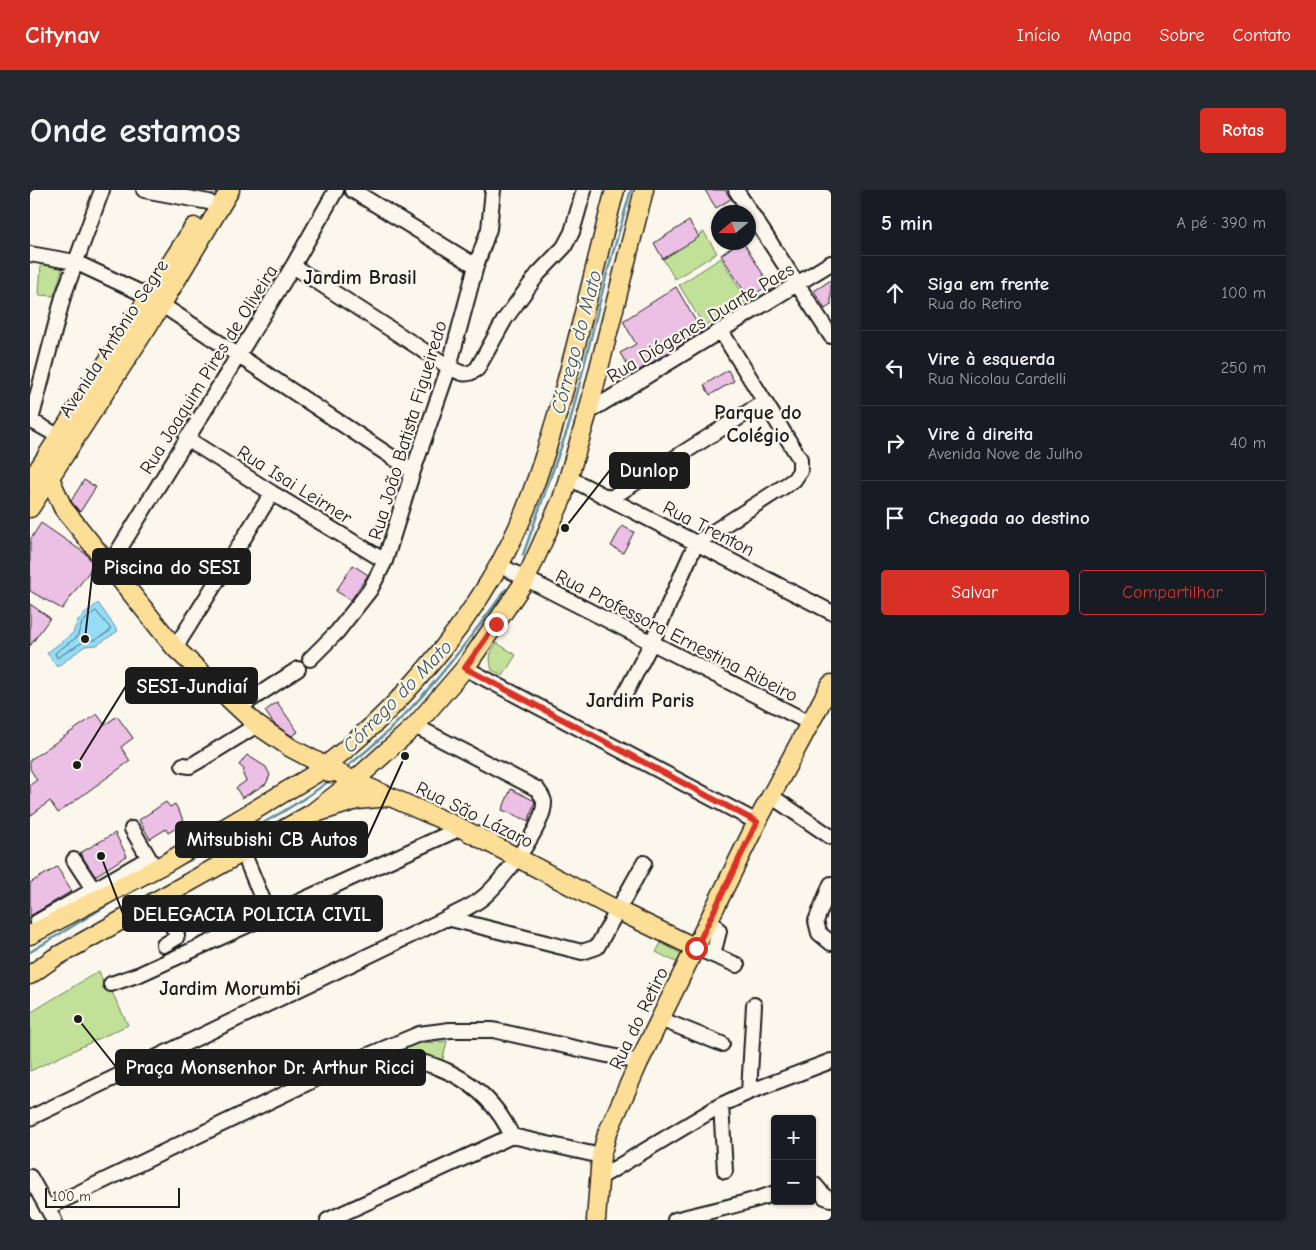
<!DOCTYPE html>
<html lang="pt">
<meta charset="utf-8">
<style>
body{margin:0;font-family:"Comic Neue",sans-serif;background:#242831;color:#f1f3f6}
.controls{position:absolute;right:15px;bottom:15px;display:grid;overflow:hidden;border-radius:5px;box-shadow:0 1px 4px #0004}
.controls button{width:45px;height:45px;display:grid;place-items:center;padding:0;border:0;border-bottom:1px solid #363941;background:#171b24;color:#f1f3f6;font:25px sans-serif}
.compass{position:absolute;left:681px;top:15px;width:45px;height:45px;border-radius:50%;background:#171b24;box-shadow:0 1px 4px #0004;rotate:250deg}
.scale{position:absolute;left:15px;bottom:12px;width:135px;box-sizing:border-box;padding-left:5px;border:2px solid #1c1c1c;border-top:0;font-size:14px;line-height:18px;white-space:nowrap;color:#1c1c1c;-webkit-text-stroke:4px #fbf7ec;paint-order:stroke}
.stop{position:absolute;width:15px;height:15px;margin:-11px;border:4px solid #d93025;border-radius:50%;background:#fff}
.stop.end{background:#d93025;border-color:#fff;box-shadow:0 1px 5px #0008}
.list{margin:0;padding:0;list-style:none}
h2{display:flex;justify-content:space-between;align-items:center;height:65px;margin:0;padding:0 20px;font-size:21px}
h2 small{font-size:16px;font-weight:400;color:#9ea1a6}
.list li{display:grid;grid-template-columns:32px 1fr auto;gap:15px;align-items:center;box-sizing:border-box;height:75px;padding:0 20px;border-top:1px solid #363941}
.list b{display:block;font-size:19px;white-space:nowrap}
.list p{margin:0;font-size:16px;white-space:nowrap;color:#9ea1a6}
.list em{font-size:16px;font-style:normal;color:#9ea1a6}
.actions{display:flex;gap:10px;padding:15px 20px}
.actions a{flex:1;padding:11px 0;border:1px solid #d93025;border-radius:5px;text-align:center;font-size:18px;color:#d93025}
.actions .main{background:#d93025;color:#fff}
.icon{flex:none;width:28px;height:28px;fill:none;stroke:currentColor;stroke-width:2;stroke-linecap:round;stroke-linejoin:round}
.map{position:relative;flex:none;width:801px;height:1030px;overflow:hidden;border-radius:5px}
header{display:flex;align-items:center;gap:30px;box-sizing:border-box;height:70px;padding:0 25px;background:#d93025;color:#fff}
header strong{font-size:24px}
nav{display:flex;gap:28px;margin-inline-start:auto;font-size:18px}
.intro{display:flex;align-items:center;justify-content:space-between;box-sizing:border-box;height:120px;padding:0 30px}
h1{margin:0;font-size:35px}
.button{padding:12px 22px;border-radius:5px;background:#d93025;color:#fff;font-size:18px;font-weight:700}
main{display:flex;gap:30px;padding:0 30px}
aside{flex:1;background:#171b24;border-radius:5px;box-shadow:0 1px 4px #0004}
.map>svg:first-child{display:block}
.green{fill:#c1e199;stroke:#6e7e5a}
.water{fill:#94ddf6;stroke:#64909f}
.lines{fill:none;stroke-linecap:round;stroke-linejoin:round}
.shore{stroke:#4c6973;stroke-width:1}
.stream{stroke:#64909f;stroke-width:2.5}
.building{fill:#ecbfe4;stroke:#1c1c1c}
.minor-casing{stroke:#1c1c1c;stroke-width:18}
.major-casing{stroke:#1c1c1c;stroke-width:21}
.minor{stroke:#fbf7ec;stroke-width:14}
.major{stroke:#fdde96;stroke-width:18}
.route{stroke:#d93025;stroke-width:6}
.labels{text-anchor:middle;stroke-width:4.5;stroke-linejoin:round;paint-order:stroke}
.street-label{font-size:19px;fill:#1c1c1c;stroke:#fbf7ec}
.neighbourhood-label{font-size:20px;font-weight:bold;fill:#1c1c1c;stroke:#fbf7ec}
.water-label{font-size:20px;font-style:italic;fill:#40565d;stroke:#fbf7ec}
.leader{fill:none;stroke:#1c1c1c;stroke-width:2}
.callout-dot{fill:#1c1c1c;stroke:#fbf7ec;stroke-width:2}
.callout{fill:#1c1c1c;stroke:#1c1c1c;stroke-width:2}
.callout-label{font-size:20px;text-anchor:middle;font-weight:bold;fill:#fff}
</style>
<header>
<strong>Citynav</strong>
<nav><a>Início</a><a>Mapa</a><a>Sobre</a><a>Contato</a></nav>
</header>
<div class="intro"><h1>Onde estamos</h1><a class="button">Rotas</a></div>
<main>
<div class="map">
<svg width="801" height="1030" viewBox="0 0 801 1030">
<rect width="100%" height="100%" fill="#fbf7ec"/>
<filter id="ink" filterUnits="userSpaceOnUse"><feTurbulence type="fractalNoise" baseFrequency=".02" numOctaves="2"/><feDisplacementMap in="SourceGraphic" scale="10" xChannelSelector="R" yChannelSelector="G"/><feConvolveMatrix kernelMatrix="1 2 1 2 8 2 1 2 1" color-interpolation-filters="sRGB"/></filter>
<g filter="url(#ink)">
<path class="green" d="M674,42L687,63L645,89L633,69Z
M691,68L717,111L674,136L649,95Z
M11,74L33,77L24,106L9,105Z
M467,453L486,465L473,486L462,480C459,469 459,462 467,453Z
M631,753L652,764L648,773L626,762Z
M69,781L74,795L81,800L98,835L0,881V823Z
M417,851L412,873L368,863L386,854Z"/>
<path class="water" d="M68,413L88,441L67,455L55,456L27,477L17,463L43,443L48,430Z"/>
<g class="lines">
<path class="shore" d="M66,421L80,438V441L65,450L53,452L27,468L25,463L47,447L52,433Z"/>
<path class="stream" d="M493,365L540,232L577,83L601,0
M315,578C379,530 429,464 476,399
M152,674C203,649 254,625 299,591
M0,762L99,702"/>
</g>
<path class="building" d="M675,0H695L701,9L686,18Z
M659,31L669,47L633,69L624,53Z
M709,52H713L739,94L719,109L691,65Z
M801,90V115L795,119L784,101Z
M646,97L672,142L603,184L590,163L606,154L593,131Z
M698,180L704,191L680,205L674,195Z
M54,290L66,297L50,322L41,311Z
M11,333L56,364L64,375L32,419L0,401V350Z
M592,336L604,342L593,363L581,356Z
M323,375L338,385L321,410L306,401Z
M0,414L20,428L0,456Z
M247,512L268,542L262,546L244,534L235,521Z
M67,524L75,535L87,526L103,548L91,557L100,571L28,623L20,611L0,626V595L7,590L0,579V570Z
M217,565L236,577L240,585L236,594L212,608L206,598L216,591L213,585L214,579L209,575Z
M481,599L505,611L499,631L472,620Z
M136,612L140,617L145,614L155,633L138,643L136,639L120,649L109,630Z
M85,643L97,666L65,686L50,663Z
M27,677L42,701L0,726V693Z"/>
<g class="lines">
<defs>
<path id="minor" d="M114,0L179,12
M322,0L446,76
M706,0L801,146
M0,64L45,72L120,107L383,281
M263,76L419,177C430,183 436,187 447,179L475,129L508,84L534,57L542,42L554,0
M558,222L801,73
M0,230L30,247
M1,230L33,107L72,0
M156,248L242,303L355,371
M539,288L801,422
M581,308L734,212
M469,375L780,533
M79,376L263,76L306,0
M145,458L242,303
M280,469L307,442L340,400L355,371L383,281L419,177L446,76L459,39L463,0
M435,478L727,632
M594,506L622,452L666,353L764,290L770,281V269L691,141
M208,518L268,479
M153,575L160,576L167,572L227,535
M741,606L801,647
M102,639L123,675
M213,662L239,725
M44,670L67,705
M801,694L786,731L789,743L801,753
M128,709L147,745L146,748L134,755
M417,728L552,762L567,757L614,673
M680,729L689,741L683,765
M7,737V732L119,668
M666,758L707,775
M81,794L110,784L431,638
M630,829L692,854
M336,871C396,860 456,890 482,946
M719,902L724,815
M691,915L695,981
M0,928L417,728C428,722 441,717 451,709C470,695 515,636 514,612C514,608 510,603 507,599L385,536
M0,987L24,1030
M569,988L691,915L719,902L801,871
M782,995H785L795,1007L801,1009
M17,1018L315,875L389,844L420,840H463L609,872
M298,1030L482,946L571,966
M645,1030C678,1021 713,1015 745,1003"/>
<path id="major" d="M19,286L33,318L145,458L227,535L261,558L324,591L431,638L587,720L666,758
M0,292L164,37
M0,318L132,114L200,0
M300,583L295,576C378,512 461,411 498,313C536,212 557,104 585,0
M289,622L327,610L359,607
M0,745L136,673L285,584L295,576
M0,785L24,768L281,624L324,591L385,536L435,478L495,391L532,309L558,222L614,0
M566,1030L571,966L577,944L609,872L727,632L801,494"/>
</defs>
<use href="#minor" class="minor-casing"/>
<use href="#major" class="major-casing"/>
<use href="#minor" class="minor"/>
<use href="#major" class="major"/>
</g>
</g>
<g class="lines" filter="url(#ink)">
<path class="route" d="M466,434L435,478L727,632L666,758"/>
</g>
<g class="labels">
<g class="street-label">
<text transform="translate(670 132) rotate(-31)" y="7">Rua Diógenes Duarte Paes</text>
<text transform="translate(83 148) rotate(-57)" y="7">Avenida Antônio Segre</text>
<text transform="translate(178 179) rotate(-58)" y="7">Rua Joaquim Pires de Oliveira</text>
<text transform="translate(377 240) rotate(-73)" y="7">Rua João Batista Figueiredo</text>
<text transform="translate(265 294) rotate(32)" y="7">Rua Isai Leirner</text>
<text transform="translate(679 338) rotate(27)" y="7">Rua Trenton</text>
<text transform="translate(647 445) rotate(27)" y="7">Rua Professora Ernestina Ribeiro</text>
<text transform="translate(445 624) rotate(26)" y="7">Rua São Lázaro</text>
<text transform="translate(608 828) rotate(-64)" y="7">Rua do Retiro</text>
</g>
<g class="neighbourhood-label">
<text x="330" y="94">Jardim Brasil</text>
<text x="728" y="229">Parque do<tspan x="728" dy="23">Colégio</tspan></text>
<text x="610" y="517">Jardim Paris</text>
<text x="200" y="805">Jardim Morumbi</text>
</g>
<g class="water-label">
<text transform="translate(546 152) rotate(-75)" y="7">Córrego do Mato</text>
<text transform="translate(367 506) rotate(-46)" y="7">Córrego do Mato</text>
</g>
</g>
<path class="leader" d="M535 338L580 280M55 449L63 377M47 575L96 496M375 566L337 649M71 666L93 724M48 829L86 877"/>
<g class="callout-dot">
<circle cx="535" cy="338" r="5"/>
<circle cx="55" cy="449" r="5"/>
<circle cx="47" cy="575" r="5"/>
<circle cx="375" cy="566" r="5"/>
<circle cx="71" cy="666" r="5"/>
<circle cx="48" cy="829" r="5"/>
</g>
<g class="callout">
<rect x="580" y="263" width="79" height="35" rx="5"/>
<rect x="63" y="359" width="157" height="35" rx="5"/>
<rect x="96" y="478" width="131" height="35" rx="5"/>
<rect x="146" y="632" width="191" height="35" rx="5"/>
<rect x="93" y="706" width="259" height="35" rx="5"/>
<rect x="86" y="860" width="309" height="35" rx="5"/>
</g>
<g class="callout-label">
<text x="619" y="287">Dunlop</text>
<text x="142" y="384">Piscina do SESI</text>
<text x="162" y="503">SESI-Jundiaí</text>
<text x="242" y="656">Mitsubishi CB Autos</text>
<text x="222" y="731">DELEGACIA POLICIA CIVIL</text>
<text x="240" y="884">Praça Monsenhor Dr. Arthur Ricci</text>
</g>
</svg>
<div class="controls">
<button>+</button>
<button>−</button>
</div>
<svg class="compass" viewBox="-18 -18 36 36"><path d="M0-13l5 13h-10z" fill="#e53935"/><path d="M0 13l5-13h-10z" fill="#9ea1a6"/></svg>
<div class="scale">100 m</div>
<div class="stop" style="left:666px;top:758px"></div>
<div class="stop end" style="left:466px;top:434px"></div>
</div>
<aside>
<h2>5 min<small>A pé · 390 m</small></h2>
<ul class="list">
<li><svg class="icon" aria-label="ahead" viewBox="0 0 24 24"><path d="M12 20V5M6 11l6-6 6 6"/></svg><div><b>Siga em frente</b><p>Rua do Retiro</p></div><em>100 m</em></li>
<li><svg class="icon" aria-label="left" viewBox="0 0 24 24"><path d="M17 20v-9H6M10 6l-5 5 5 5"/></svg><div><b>Vire à esquerda</b><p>Rua Nicolau Cardelli</p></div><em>250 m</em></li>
<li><svg class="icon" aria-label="right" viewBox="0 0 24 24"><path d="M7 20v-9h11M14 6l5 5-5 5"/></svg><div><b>Vire à direita</b><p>Avenida Nove de Julho</p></div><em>40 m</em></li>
<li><svg class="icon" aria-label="arrive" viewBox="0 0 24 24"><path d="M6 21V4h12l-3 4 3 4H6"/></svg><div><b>Chegada ao destino</b></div></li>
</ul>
<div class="actions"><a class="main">Salvar</a><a>Compartilhar</a></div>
</aside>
</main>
